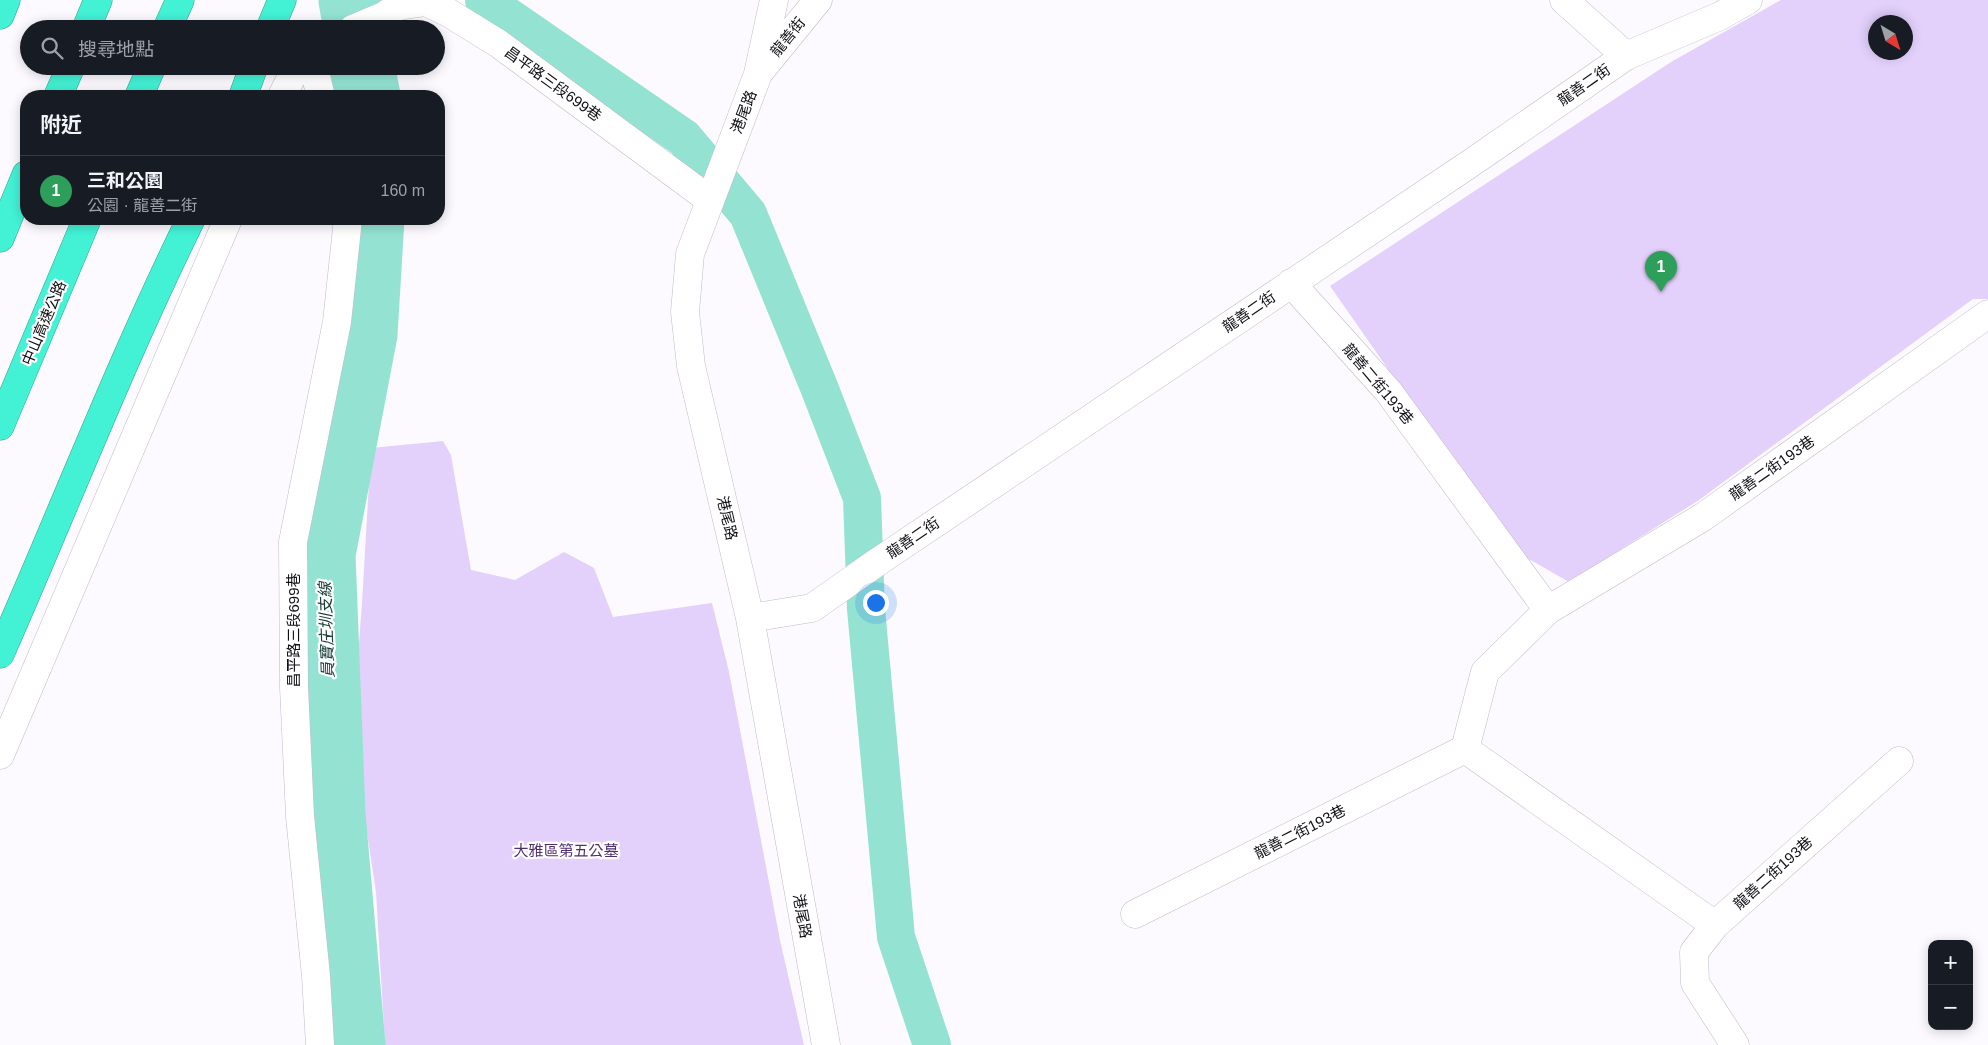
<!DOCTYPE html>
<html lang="zh-TW">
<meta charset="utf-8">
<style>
body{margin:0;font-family:Arial,"Noto Sans TC",sans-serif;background:#20242c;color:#f1f3f6}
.controls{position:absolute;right:15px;bottom:15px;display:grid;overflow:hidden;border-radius:10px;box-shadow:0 2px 12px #0003}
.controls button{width:45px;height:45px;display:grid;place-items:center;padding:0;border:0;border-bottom:1px solid #363941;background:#171b24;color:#f1f3f6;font:25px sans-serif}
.compass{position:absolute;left:1868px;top:15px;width:45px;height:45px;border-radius:50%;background:#171b24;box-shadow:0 2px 12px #0003;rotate:142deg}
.you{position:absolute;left:875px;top:602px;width:18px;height:18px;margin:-12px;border:4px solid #fff;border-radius:50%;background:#1a73e8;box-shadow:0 0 0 8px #1a73e833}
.badge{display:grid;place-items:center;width:32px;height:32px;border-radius:50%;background:#397d70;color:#fff;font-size:16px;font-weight:700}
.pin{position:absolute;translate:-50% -41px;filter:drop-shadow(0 1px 2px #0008)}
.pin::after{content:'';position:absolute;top:26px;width:18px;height:15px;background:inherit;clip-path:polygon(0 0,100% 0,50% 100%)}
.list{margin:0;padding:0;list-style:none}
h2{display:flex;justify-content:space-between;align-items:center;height:65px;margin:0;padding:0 20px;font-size:21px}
h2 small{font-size:16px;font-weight:400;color:#9ea1a6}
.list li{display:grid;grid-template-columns:32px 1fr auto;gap:15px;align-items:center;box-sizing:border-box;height:70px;padding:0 20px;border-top:1px solid #363941}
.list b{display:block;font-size:19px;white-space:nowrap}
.list p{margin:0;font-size:16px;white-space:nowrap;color:#9ea1a6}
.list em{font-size:16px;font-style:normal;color:#9ea1a6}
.icon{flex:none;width:28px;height:28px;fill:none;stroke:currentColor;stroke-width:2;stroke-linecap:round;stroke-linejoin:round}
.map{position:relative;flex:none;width:1988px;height:1045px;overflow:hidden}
.search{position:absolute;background:#171b24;box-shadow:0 2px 12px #0003;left:20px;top:20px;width:425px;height:55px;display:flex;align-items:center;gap:12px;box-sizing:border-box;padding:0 18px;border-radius:28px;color:#9ea1a6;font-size:19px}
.panel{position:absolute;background:#171b24;box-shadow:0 2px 12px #0003;left:20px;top:90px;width:425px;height:135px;border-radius:20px}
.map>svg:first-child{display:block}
.green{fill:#e3d1fc;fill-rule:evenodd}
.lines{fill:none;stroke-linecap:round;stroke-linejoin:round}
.canal{stroke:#94e3d2;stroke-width:38}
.river{stroke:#94e3d2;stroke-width:65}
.minor-casing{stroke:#c1bacc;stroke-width:29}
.highway-casing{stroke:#32a291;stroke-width:29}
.minor{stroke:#fff;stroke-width:28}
.highway{stroke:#43f2d5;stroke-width:28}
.labels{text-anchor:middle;stroke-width:4.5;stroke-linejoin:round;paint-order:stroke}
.street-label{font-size:15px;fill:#110e14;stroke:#fff}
.park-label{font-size:15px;fill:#502f71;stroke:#fff}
.water-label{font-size:16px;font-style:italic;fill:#1b4039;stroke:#fff}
</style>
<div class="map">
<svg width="1988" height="1045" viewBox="0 0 1988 1045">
<rect width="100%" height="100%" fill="#fcfafe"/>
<path class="green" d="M1781,0H1988V299H1973L1699,500L1569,582L1515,551L1330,286L1671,62ZM1876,22H1906V52H1876Z
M443,441L451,455L471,570L515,580L564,552L594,568L613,617L712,603L729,672L780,940L804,1045H385L376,892L352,735L362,603L371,448Z"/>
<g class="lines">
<path class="canal" d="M484,0L684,138L748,214L819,387L862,498L866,609L896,937L932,1045"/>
<path class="river" d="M351,0L356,29
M362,66L368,96
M353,1045L333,814L323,554L365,334L372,219"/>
<defs>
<path id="minor" d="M774,0L758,74L690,254L685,312L691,366L750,618L826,1045
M1564,0L1626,56
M353,29L384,16L398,6L426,2L449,13L499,44L710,200
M313,66L321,96
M761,70L818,0
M282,96L297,66
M1291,283L1388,391L1548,610
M750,618L812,608L876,563L1471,163L1626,56L1720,16L1748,0
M1465,749L1715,925
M0,755L228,219
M1135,914L1465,749L1485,672L1548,610L1703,517L1988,314
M320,1045L316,976L300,816L294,687L293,542L337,322L348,219
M1735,1045L1695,983L1694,952L1715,925L1899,761"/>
<path id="highway" d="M0,15L6,0
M86,29L98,0
M167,29L180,0
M270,29L282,0
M58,96L71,66
M139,96L152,66
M243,96L254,66
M0,238L26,175
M0,426L87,219
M0,654C64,509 121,361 191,219"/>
</defs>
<use href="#minor" class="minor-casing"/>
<use href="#highway" class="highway-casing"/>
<use href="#minor" class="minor"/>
<use href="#highway" class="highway"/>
</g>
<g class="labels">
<g class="street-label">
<text transform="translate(788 37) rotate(-51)" y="5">龍善街</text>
<text transform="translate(553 84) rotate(36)" y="5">昌平路三段699巷</text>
<text transform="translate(1584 85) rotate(-35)" y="5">龍善二街</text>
<text transform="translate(744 112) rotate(-69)" y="5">港尾路</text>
<text transform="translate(1249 312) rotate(-34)" y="5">龍善二街</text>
<text transform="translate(44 323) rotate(-67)" y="5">中山高速公路</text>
<text transform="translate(1378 384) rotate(50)" y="5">龍善二街193巷</text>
<text transform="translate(1772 468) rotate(-35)" y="5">龍善二街193巷</text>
<text transform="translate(727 518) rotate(77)" y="5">港尾路</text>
<text transform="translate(913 538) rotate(-34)" y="5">龍善二街</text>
<text transform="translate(294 630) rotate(-90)" y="5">昌平路三段699巷</text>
<text transform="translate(1300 832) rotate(-27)" y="5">龍善二街193巷</text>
<text transform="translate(1773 873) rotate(-42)" y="5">龍善二街193巷</text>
<text transform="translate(802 916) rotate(80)" y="5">港尾路</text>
</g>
<g class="park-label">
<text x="566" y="856">大雅區第五公墓</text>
</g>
<g class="water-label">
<text transform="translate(326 630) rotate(-92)" y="6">員寶庄圳支線</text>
</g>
</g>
</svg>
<div class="controls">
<button>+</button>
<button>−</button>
</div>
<svg class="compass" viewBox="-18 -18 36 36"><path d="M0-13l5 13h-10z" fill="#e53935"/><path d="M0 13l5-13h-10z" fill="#9ea1a6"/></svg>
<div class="you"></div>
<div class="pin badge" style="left:1661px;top:292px;background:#2e9e5b">1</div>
<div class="search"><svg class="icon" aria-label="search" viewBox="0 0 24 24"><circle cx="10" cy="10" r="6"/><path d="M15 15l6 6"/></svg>搜尋地點</div>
<section class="panel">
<h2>附近<small></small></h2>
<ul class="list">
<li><span class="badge" style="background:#2e9e5b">1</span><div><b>三和公園</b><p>公園 · 龍善二街</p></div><em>160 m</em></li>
</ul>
</section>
</div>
